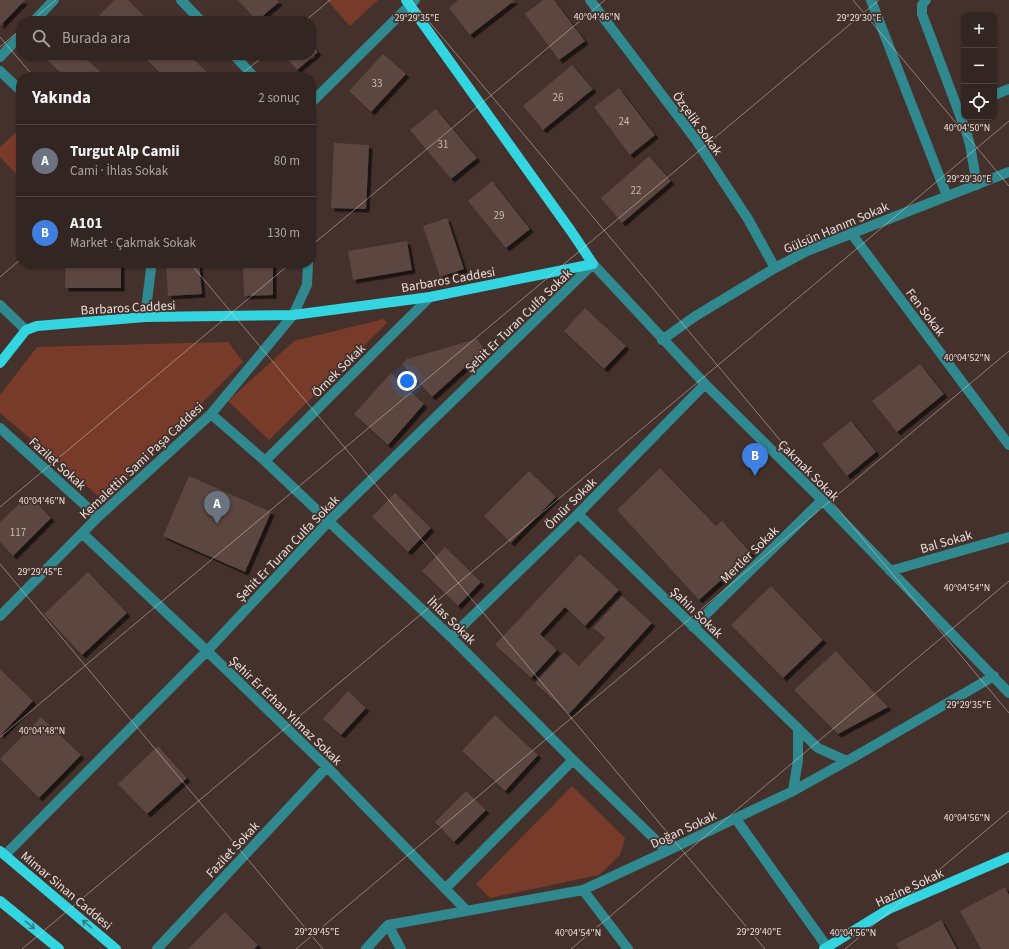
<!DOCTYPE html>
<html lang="tr">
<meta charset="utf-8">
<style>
body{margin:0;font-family:"Source Sans 3",sans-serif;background:#3b2d2a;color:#f1f3f6}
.controls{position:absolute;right:12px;top:12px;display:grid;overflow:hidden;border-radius:8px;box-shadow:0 1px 3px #0004}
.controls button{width:36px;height:36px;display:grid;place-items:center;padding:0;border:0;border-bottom:1px solid #4e423f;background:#332521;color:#f1f3f6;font:20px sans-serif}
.you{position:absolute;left:407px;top:381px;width:14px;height:14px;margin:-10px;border:3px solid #fff;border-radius:50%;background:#1a73e8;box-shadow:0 0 0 6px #1a73e833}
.badge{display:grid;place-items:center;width:26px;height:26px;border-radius:50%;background:#8abfa5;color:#fff;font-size:13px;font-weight:700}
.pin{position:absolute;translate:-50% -33px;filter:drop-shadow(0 1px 2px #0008)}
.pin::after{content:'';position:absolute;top:21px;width:14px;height:12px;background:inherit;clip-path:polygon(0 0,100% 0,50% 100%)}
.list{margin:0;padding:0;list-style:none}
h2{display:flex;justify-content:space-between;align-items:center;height:52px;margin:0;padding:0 16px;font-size:17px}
h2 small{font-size:13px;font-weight:400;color:#a9a5a5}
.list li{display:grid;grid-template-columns:26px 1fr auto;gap:12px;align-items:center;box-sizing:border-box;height:72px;padding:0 16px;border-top:1px solid #4e423f}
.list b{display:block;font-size:15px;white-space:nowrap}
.list p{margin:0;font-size:13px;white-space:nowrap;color:#a9a5a5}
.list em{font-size:13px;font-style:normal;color:#a9a5a5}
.icon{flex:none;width:22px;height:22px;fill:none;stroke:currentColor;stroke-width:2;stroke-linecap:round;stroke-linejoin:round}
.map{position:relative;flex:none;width:1009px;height:949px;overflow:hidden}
.search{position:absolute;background:#332521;box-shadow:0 1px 3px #0004;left:16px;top:16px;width:300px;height:44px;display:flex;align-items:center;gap:10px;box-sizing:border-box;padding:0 14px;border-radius:16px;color:#a9a5a5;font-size:15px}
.panel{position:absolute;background:#332521;box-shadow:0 1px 3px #0004;left:16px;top:72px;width:300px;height:196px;border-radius:16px}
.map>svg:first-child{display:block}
.green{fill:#783b2a}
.building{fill:#5b4641;filter:url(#shadow)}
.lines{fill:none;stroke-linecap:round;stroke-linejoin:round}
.minor{stroke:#2f898f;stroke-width:10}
.major{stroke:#33d5e0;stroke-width:10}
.oneway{stroke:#3c7b7d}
.ticks{fill:none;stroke:#eadeda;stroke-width:1;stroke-opacity:0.45}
.labels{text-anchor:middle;stroke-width:3.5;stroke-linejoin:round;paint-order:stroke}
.number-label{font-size:11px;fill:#c6b8b4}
.street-label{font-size:13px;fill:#eadeda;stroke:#44312c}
.ticks-label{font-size:10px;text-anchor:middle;fill:#eadeda;stroke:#44312c;stroke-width:3.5;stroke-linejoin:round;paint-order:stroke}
</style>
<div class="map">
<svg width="1009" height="949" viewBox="0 0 1009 949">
<defs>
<filter id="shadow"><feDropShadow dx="3.5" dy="3.5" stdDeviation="0" flood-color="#0009"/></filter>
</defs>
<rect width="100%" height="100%" fill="#44312c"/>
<path class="green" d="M327,0H378L350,26Z
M20,129L21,130V179L0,157V147Z
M384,319L387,323L269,440L228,401L294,341Z
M228,342L243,362L104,501L0,413V395L37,347Z
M572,786L625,838L620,855L599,875L490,898L476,884Z"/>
<path class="building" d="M0,0H25L0,26Z
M114,0H128L149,21H102L98,17Z
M238,0H277L279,2L257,21Z
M458,0H515L470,35L449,8Z
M543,0H554L585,41L559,60L525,14Z
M311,43L318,52L297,70L284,55H311Z
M383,54L406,74L371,112L349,91Z
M46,55H82L106,77H65L44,57Z
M144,55H189L208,73L204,77H164L143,56Z
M572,65L593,89L543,130L523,106Z
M619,88L655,135L630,155L594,107Z
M436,109L477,158L451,179L410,130Z
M334,143L369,145L366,209L331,208Z
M649,156L671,181L622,223L601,198Z
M492,181L530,229L506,248L468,201Z
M447,218L464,269L440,277L423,226Z
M407,241L412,270L353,280L348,251Z
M66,263H121V288H65Z
M166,263H199L202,294L168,296Z
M243,263H273V295L244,296Z
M585,308L626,346L604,369L564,331Z
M477,339L485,349L432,397L402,364L407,359Z
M920,364L944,394L897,432L872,401Z
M391,373L424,404L388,445L354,414Z
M851,421L876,452L847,476L822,444Z
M660,468L716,526L722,521L751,553L699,600L617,510Z
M529,471L556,497L511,543L484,516Z
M189,476L271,512L245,572L163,536Z
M395,493L431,528L408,552L372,517Z
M29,495L51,518L13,556L0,542V522Z
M445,547L481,582L458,606L422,571Z
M580,554L619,590L585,626L565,607L540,634L557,650L531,678L495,645Z
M88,572L127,613L82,655L44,614Z
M771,586L823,640L783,678L731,625Z
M622,596L652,623L569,714L535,683L564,652L579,666L605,638L593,628Z
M836,651L888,707L838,734L794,690Z
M0,669L33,701L0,736Z
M348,691L366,708L341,735L323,719Z
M495,715L538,755L505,791L462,751Z
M41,717L81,755L39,798L0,759Z
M158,746L187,778L147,814L118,784Z
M466,791L486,810L454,842L435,822Z
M1005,887L1009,895V949H981L960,911Z
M225,912L258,945L254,949H188Z
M941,920L957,949H899L896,944Z"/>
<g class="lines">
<path class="minor" d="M181,0L201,21
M590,0L696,140L748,219L775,268
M871,0L947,196
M926,0L922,5V14L967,134L970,145L977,185
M34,21L54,0
M234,55L254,77
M0,57L21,35
M0,71L21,91
M994,95L1009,89
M311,103L415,0
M851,233L1009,445
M0,305L26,330
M145,317L151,269L150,263
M662,340L694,317L775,268L807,251L1009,172
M211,414L265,461L451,637L573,760L667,851
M0,428L98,517
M265,461L430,297
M578,514L818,748L847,761
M82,533L207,651L327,767L467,911
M890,571L1009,537
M0,616L98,517L211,414L293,315L307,285L308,263
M693,627L822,500
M451,637L578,514L705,384
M793,791L798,760V728
M736,819L827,947
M5,855L207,651L329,521L593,264L705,384L822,500L1009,693
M445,889L573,760
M583,890L628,949
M388,925L401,949
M157,949L327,767
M366,949L388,925L583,890L667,851L793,791L847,761L994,676"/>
<path class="major" d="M0,363L26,330L37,326L145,317L293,315L430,297L593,264L571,231L406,0
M0,851L116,949
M0,901L59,949
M824,949L889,909L1009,857"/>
</g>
<defs><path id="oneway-shaft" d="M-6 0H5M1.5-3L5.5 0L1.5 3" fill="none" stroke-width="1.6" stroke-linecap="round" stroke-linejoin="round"/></defs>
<g class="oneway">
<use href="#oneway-shaft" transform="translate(87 924) rotate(-140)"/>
<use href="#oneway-shaft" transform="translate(30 925) rotate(39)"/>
</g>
<path class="ticks" d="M411,0L1009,713M853,0L1009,186M31,21L56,0M305,21L330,0M0,37L34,77M0,47L21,29M238,77L265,55M311,246L605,0M190,263L765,949M0,277L21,259M0,507L291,263M0,564L323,949M0,737L879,0M22,949L1009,121M296,949L1009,351M571,949L1009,581M845,949L1009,811"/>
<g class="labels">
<g class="number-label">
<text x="377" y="87">33</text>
<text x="558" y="101">26</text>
<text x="624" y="125">24</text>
<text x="443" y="148">31</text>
<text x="636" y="194">22</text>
<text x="499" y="219">29</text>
<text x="18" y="536">117</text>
</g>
<g class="street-label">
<text transform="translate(698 123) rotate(54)" y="5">Özçelik Sokak</text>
<text transform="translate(836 227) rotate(-23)" y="5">Gülsün Hanım Sokak</text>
<text transform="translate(448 279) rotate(-10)" y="5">Barbaros Caddesi</text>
<text transform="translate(128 307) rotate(-3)" y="5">Barbaros Caddesi</text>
<text transform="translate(926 312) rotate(53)" y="5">Fen Sokak</text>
<text transform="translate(518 320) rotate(-44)" y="5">Şehit Er Turan Culfa Sokak</text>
<text transform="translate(338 370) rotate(-45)" y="5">Örnek Sokak</text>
<text transform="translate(141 460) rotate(-43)" y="5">Kemalettin Sami Paşa Caddesi</text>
<text transform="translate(58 463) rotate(42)" y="5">Fazilet Sokak</text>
<text transform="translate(809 470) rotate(45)" y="5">Çakmak Sokak</text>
<text transform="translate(570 503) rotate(-45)" y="5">Ömür Sokak</text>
<text transform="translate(946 541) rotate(-16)" y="5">Bal Sokak</text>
<text transform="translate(287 548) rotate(-46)" y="5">Şehit Er Turan Culfa Sokak</text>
<text transform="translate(749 554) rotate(-44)" y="5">Mertler Sokak</text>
<text transform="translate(697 612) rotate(44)" y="5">Şahin Sokak</text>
<text transform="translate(452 620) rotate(44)" y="5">İhlas Sokak</text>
<text transform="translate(286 710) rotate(44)" y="5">Şehir Er Erhan Yılmaz Sokak</text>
<text transform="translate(683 829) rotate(-25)" y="5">Doğan Sokak</text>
<text transform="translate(232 849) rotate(-47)" y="5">Fazilet Sokak</text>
<text transform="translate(909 887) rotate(-25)" y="5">Hazine Sokak</text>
<text transform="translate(67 890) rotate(40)" y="5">Mimar Sinan Caddesi</text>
</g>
</g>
<g class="ticks-label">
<text x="597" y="20">40°04'46"N</text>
<text x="859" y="21">29°29'30"E</text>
<text x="417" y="21">29°29'35"E</text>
<text x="967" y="131">40°04'50"N</text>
<text x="969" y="182">29°29'30"E</text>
<text x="967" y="361">40°04'52"N</text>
<text x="42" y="504">40°04'46"N</text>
<text x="40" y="575">29°29'45"E</text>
<text x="967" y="591">40°04'54"N</text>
<text x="969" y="708">29°29'35"E</text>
<text x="42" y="734">40°04'48"N</text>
<text x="967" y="821">40°04'56"N</text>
<text x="317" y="935">29°29'45"E</text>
<text x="759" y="935">29°29'40"E</text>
<text x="578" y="936">40°04'54"N</text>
<text x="853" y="936">40°04'56"N</text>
</g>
</svg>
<div class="controls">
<button>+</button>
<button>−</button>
<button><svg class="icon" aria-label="locate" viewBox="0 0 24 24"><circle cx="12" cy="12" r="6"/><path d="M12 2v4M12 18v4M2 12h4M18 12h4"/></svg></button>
</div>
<div class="you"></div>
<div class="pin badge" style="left:217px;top:524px;background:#6b7280">A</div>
<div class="pin badge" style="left:755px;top:476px;background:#3f7fe0">B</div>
<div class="search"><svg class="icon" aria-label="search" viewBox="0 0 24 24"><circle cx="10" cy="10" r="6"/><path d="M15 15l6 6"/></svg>Burada ara</div>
<section class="panel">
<h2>Yakında<small>2 sonuç</small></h2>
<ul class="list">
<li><span class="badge" style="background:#6b7280">A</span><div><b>Turgut Alp Camii</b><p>Cami · İhlas Sokak</p></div><em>80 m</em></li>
<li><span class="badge" style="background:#3f7fe0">B</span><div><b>A101</b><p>Market · Çakmak Sokak</p></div><em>130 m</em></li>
</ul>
</section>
</div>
